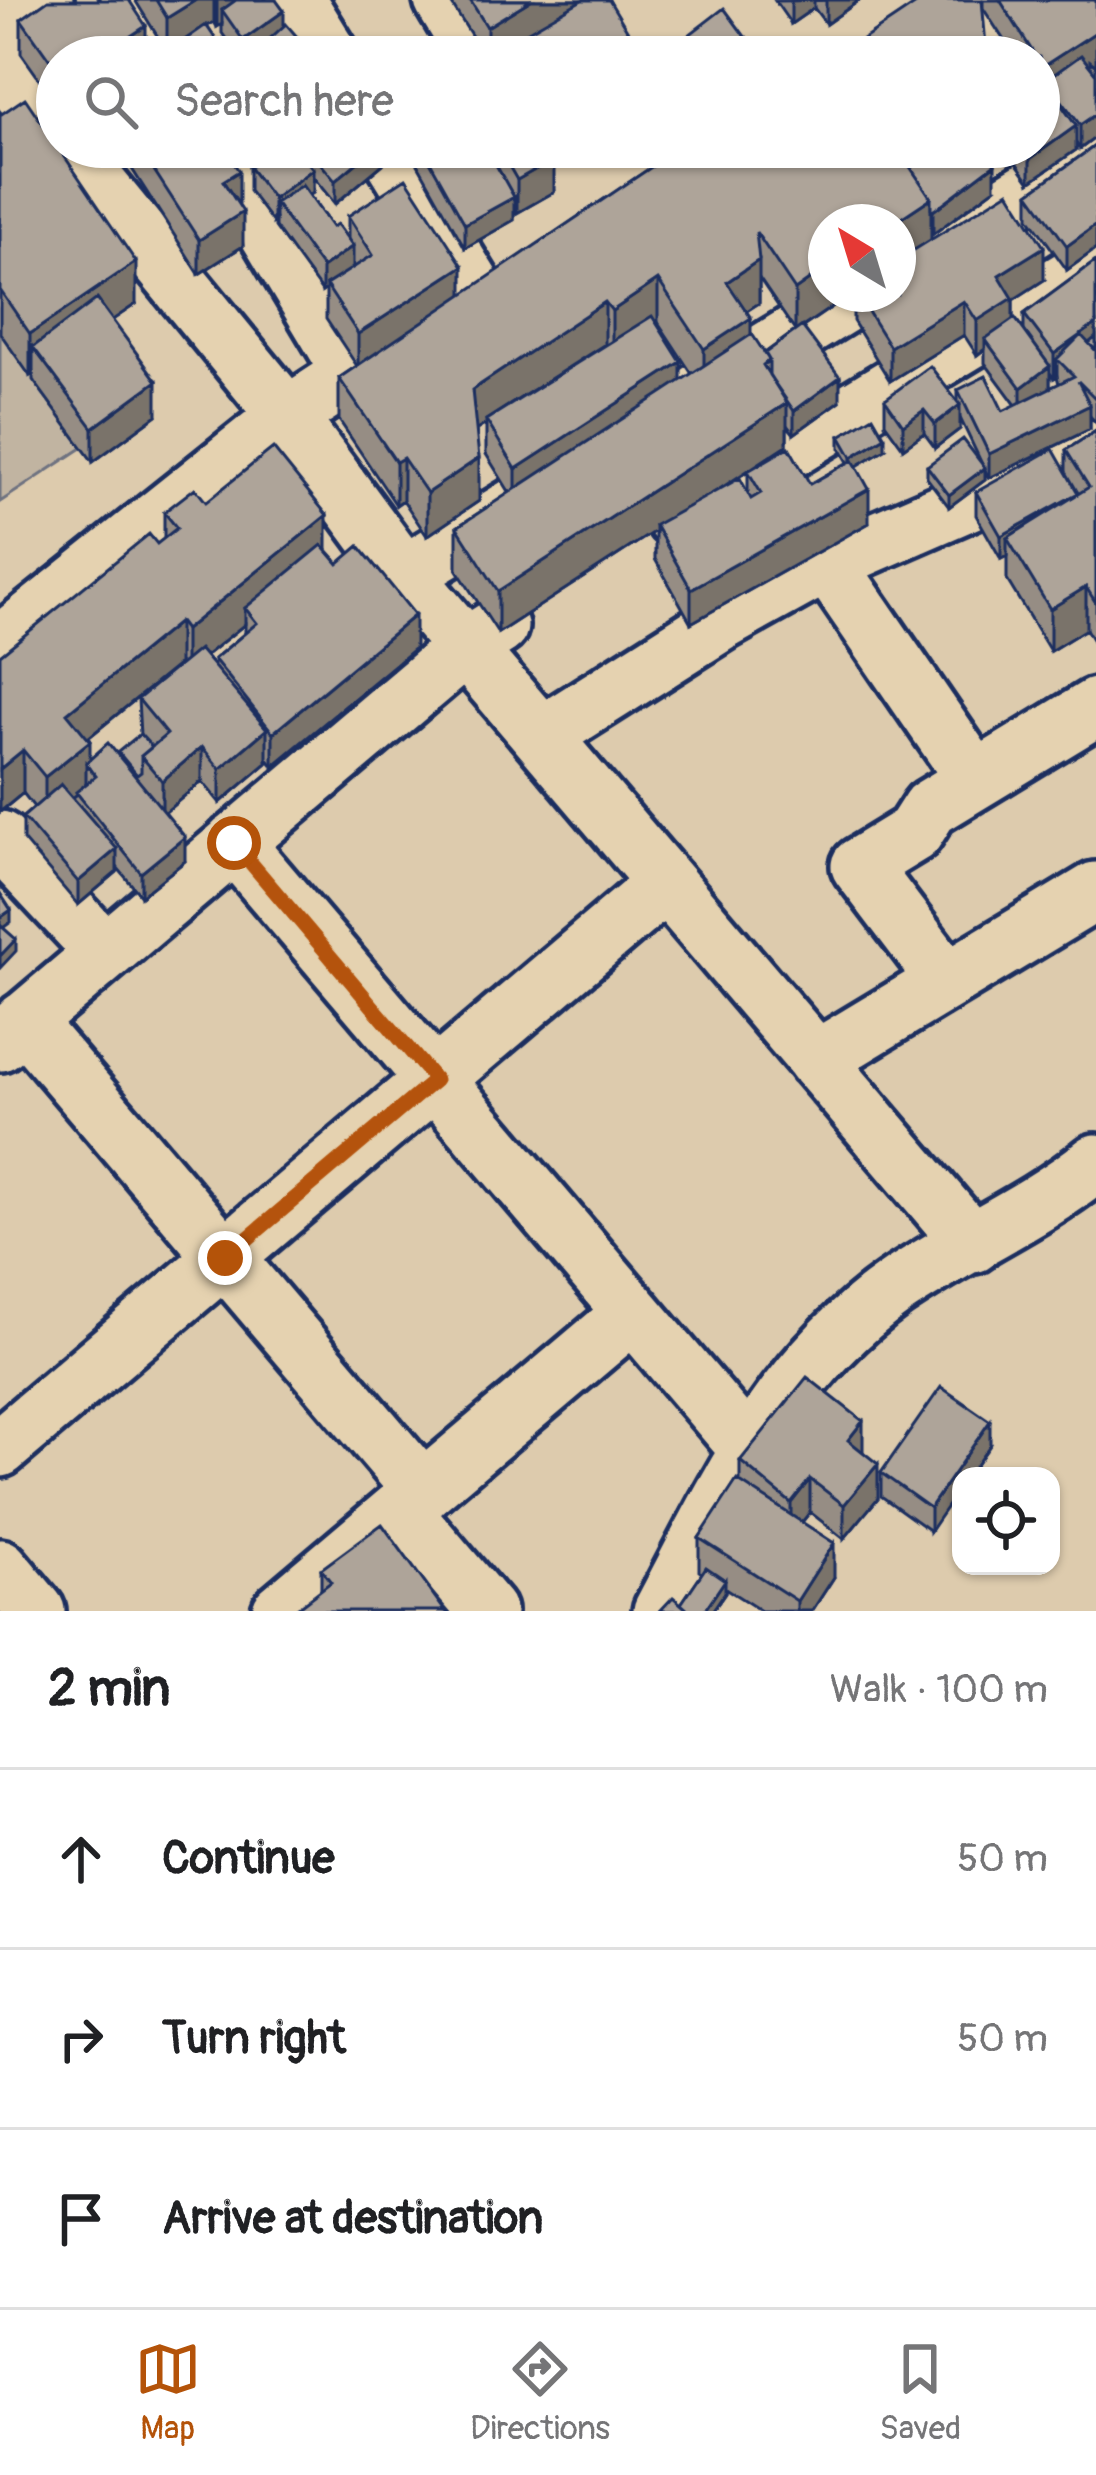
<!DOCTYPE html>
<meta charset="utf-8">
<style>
body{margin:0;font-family:Pangolin,sans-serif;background:#f2f2f2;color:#202124}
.controls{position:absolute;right:36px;bottom:36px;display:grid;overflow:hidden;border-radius:24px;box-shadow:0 3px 9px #0004}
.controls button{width:108px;height:108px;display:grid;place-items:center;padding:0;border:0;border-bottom:3px solid #e0e0e0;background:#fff;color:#202124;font:60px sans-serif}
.compass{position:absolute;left:808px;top:204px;width:108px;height:108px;border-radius:50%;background:#fff;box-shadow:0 3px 9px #0004;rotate:322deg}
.stop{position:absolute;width:36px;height:36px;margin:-27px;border:9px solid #b45309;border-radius:50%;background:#fff}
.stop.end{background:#b45309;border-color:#fff;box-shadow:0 3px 12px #0008}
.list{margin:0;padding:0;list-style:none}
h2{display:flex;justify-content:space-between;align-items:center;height:156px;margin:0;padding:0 48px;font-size:51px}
h2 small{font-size:39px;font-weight:400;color:#757577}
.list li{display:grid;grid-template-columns:78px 1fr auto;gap:36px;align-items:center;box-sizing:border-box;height:180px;padding:0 48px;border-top:3px solid #e0e0e0}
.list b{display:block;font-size:45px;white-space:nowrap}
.list em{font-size:39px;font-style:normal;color:#757577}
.icon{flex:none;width:66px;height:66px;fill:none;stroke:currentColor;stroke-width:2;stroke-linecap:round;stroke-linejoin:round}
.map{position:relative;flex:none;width:1096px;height:1611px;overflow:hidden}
.search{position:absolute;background:#fff;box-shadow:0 3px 9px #0004;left:36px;right:36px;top:36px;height:132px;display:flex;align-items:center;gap:30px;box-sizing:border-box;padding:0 42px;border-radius:66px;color:#757577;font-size:45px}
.sheet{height:696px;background:#fff}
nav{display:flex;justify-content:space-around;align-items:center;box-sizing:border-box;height:168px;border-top:3px solid #e0e0e0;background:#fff;font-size:33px;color:#757577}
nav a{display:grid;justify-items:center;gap:6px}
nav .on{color:#b45309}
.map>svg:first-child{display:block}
.green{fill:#c1b4a1;stroke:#6e7280;stroke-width:3}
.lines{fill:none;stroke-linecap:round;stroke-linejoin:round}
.minor-casing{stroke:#1b2f5e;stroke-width:66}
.minor{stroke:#e5d2b0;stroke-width:57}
.wall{fill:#968d84;stroke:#1b2f5e;stroke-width:3;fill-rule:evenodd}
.shaded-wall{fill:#7a736b;stroke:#1b2f5e;stroke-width:3}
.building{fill:#aea499;stroke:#1b2f5e;stroke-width:3}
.route{stroke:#b45309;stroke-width:15}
</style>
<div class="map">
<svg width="1096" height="1611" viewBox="0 0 1096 1611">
<rect width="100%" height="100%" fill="#ddcbad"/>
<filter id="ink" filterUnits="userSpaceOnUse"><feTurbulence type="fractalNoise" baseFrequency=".00833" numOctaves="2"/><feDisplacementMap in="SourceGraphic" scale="24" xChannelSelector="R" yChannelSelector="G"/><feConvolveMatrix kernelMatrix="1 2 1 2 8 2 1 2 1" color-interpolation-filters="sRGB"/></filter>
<g filter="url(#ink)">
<path class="green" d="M0,311L88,444L0,502Z"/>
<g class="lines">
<defs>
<path id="minor" d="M129,0L163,57
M296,0L331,57
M443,0L477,57
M0,30L44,0
M0,64L57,134
M67,147L287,416L404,575L973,1244
M217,147L351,371
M387,147L477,294
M898,271L1096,149
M699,393L860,294
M675,519L1096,263
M827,563L975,779
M404,575L523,502
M0,645L287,416L403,340
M541,736L721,622L827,563L1096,446
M0,840L105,952
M234,843L748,1448
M947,981L860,866L914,833L930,808L1096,707
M24,1021L423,1491
M0,1042L466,647L499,626
M816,1060L1096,891
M0,1448L666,883
M401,1510L487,1611
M0,1568L36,1611
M281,1611L633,1313
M662,1611C725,1492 781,1368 894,1289C959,1244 1034,1213 1096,1163"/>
</defs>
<use href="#minor" class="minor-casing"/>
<use href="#minor" class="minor"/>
</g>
<path class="wall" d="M135,0H276L284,26L312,57L237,54L222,33V24L217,27L214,22L207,26L227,57H155L166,50Z
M449,0H609L636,57H485Z
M860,0L826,24L814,8L791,24L775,1Z
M983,0H1096V137L1080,149L1076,143V150L1030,182L1005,147H1039V57H1015L983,8Z
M21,19L146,57H57V104L21,53Z
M0,115L136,304L112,320L157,415L93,462L33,380V374L30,376L0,333Z
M1096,145V249L1067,270L1029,217V193Z
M118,147H226L238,205L243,246L199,274Z
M276,147H383V164L335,204L313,177V193L309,195L332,227L348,239V216L463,295L681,147L995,188L933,234L931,231V239L1044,280L1013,300V319L1024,329V314L1096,261V423L1090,416V429L989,478L985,470V480L949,507L927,478V466L982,464L960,418V429L935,448L924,433L903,448L885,423V399L958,402V390L1003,411L1016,405L985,363V349L977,355L964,335L890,381L853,321V294H898V222L826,294H851L803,327L840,401L794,434L787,425V445L752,468L810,484L848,462L840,448V436L885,449L856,466L869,523L691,623L655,559V531L498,633L457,570V527L510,493L486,454V424L476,430L479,501L427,536L403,500L396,505L339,420V378L357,366L326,319V289L322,292L275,227V221L273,223L249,191V167ZM759,278L795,331L765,353L751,336L746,311L759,303ZM658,322L692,374L681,381L656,323ZM1050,373L1054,378L1057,376L1059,384L1050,388ZM748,471V493L716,492Z
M410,147H547L554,192L517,213L514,207V220L465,248L410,150Z
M1096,431V646L1086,629L1050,651L1007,580V556L1001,559L976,515V492L1066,472V450Z
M206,502L327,550L415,648L273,766L267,758V763L220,803L202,781L165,812L185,861L141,896L117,867V872L78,905L23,840V817L34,807L23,793L0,812V655L164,539V512ZM245,624V633L214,659V666L205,656ZM179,664L138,699L140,735L118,755L90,759L88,738Z
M990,1445L968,1476H961L930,1531L881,1496V1473Z
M863,1452L878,1498L844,1539L810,1512L802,1522L834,1577L812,1611H761L725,1588V1592L712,1611H660L681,1604L702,1573L699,1571V1538L740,1482V1461Z
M321,1569L445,1611L321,1589Z"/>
<path class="shaded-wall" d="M196,0H214V22L167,52V18Z
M217,0H261L222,10V24L217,27Z
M531,0H584L490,53V57H487V27Z
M814,0V8L791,24V1Z
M826,0H860L826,24Z
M284,11V35L252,57H243V40Z
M146,26V57H122V42Z
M1096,32V66L1090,61V70L1046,80V98L1042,100V67Z
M746,38V57H720Z
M636,45V57H618Z
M1096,114V137L1080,149V125Z
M1076,126V150L1030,182V159Z
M376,147H383V164L335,204V181Z
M896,147H956L909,179Z
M554,159V192L517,213V180Z
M995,164V188L933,234V211Z
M313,169V193L284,215L275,203V221L273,223V199Z
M239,171V205L223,181Z
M514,197V220L465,248V224Z
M931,198V240L898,262V222H895Z
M243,212V246L199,274V240Z
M1096,225V249L1067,270V246Z
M353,246V270L326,285V289L322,292V268Z
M1044,247V280L1013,300V332L985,339V349L977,355V321L999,275Z
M759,260V303L727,324V282Z
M136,262V304L47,365L33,347V374L30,376V334Z
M463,266V300L358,368V334Z
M826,268V294H851L795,332V290Z
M658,280V322L612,353V311Z
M964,301V335L890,381V347Z
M605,302V344L486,420V424L472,433V390Z
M751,318V360L704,391V349Z
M1096,324V347L1057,359V376L1054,378V354Z
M681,362V396L516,503V469Z
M1050,366V389L1021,411V388Z
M840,377V401L794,434V411Z
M157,381V415L93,462V428Z
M787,403V445L657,530L655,525V531L498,633V591Z
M960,405V429L935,448V424Z
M1090,405V429L989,478V454Z
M924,410V433L903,448V425Z
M885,437V449L852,469V457Z
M403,458V500L396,505V462Z
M479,458V501L427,536V493Z
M985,468V480L949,507V495Z
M869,489V523L691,623V589Z
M1078,493L1007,538V556L1001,559V536Z
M327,515V558L245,608V624L185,672V630Z
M1086,587V629L1050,651V609Z
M415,615V648L273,766V733Z
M179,622V664L67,755V713Z
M267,729V763L220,803V769Z
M90,741V768L86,763V787L45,820V777Z
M202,747V781L162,815V781Z
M23,750V793L0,812V769Z
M185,837V861L141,896V873Z
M117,849V872L78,905V882Z
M11,910V922L0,930V918Z
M16,939V951L0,968V956Z
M863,1421V1455L848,1440Z
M990,1421V1445L968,1476H961V1486L930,1531V1508Z
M878,1464V1498L844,1539V1505Z
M810,1479V1512L791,1536V1503Z
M834,1543V1577L812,1611H797V1601Z
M725,1580V1592L712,1611H704Z"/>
<path class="building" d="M48,0H129L146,26L122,42L133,57H57V70L21,19Z
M156,0H196L167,18Z
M236,0H276L284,11L243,40L222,10Z
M470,0H531L487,27Z
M582,0H609L636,45L618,57H492L490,53Z
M922,0H982L987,57H837Z
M1000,0H1096V32L1042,67L1039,57H1036Z
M724,8L746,38L720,57H672L668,51Z
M286,24L312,54L309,57H250Z
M206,25L227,56L183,57L176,46Z
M171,47L178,57H155Z
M1081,55L1096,74V114L1080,125L1046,80Z
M1044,80L1076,126L1030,159L1022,147H1039V83Z
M25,98L136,262L30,334L0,290V115Z
M1096,145V225L1067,246L1029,193Z
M139,147H223L239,171L223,181L243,212L199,240Z
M276,147H296L313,169L273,199L249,167Z
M307,147H376L335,181Z
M422,147H486L514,197L465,224Z
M498,147H547L554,159L517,180Z
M681,147H897L931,198L895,222H826V268L795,290L756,232L759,260L727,282L751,318L704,349L658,280L612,311L605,302L472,390L479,458L427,493L403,458L396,462L339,378Z
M940,147H982L995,164L933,211L931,208V198L911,168Z
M406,178L463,266L358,334L326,285L373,255L348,216Z
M302,185L332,227L337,224L353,246L322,268L275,203Z
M1009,191L1044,247L999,275L1013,298L977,321L964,301L890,347L857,294H898V260Z
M1096,261V324L1054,354L1024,314Z
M97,299L157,381L93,428L33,347Z
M652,316L681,362L516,469L486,420Z
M1015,318L1050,366L1021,388L985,339Z
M802,326L840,377L794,411L769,375V360L765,353Z
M752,334L769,360L763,365L787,403L498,591L457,527Z
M1081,335L1096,351V399L1078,381L1090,405L989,454L958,390L986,376L1003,411L1074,376L1057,359Z
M1096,337V351L1089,343Z
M930,366L960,405L935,424L924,410L903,425L885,399Z
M873,416L885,437L852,457L840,436Z
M1096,431V603L1086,587L1050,609L1007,538L1089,487L1066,450Z
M963,439L985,468L949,495L927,466Z
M789,447L810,484L853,460L869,489L691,589L655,525L740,478L751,499L761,493L748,471Z
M273,448L327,515L185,630L179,622L67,713L90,741L45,777L23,750L0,769V655L149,534L157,544L177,528L164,512L195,488L206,502Z
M1053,449L1078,493L1001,536L976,492Z
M322,545L338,564L359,546L415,615L273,733L214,659L257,623L245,608Z
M199,649L267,729L220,769L202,747L162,781L141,756L167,734L138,699Z
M140,734L152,747L141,756V772L137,775L118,752Z
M108,743L185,837L141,873L76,792L96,776L86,763Z
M61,784L117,849L78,882L23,817Z
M0,893L11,910L0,918Z
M0,925L16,939L0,956Z
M807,1377L863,1421L848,1440L878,1464L844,1505L810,1479L791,1503L740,1461Z
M941,1387L990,1421L930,1508L881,1473Z
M737,1480L834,1543L797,1601L699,1538Z
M382,1524L445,1611H293L331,1582L321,1569Z
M706,1567L725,1580L704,1611H689L681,1604Z
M673,1597L689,1611H660Z"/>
</g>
<g class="lines" filter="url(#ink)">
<path class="route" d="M225,1258L435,1080L234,843"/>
</g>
</svg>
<div class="controls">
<button><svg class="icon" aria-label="locate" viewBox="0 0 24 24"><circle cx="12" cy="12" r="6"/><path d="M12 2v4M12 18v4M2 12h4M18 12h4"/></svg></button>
</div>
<svg class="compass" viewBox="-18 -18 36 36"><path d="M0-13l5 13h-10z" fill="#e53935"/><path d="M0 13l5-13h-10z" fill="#757577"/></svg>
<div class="stop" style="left:234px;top:843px"></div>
<div class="stop end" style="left:225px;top:1258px"></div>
<div class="search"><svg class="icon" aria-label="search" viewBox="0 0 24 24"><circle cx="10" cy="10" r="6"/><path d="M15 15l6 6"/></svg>Search here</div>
</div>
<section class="sheet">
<h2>2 min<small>Walk · 100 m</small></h2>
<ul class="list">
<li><svg class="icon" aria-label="ahead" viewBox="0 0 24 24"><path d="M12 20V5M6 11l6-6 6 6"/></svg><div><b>Continue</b></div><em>50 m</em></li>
<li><svg class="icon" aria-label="right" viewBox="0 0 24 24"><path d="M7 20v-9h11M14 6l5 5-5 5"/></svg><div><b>Turn right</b></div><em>50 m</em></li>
<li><svg class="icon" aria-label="arrive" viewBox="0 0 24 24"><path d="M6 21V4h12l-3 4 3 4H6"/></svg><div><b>Arrive at destination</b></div></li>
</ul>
</section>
<nav>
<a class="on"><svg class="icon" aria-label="map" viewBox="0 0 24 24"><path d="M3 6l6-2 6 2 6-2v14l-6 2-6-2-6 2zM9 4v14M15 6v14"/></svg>Map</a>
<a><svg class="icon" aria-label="directions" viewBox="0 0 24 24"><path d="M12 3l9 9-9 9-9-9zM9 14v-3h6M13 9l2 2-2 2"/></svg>Directions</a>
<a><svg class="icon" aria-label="saved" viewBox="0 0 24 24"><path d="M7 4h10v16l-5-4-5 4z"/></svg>Saved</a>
</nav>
